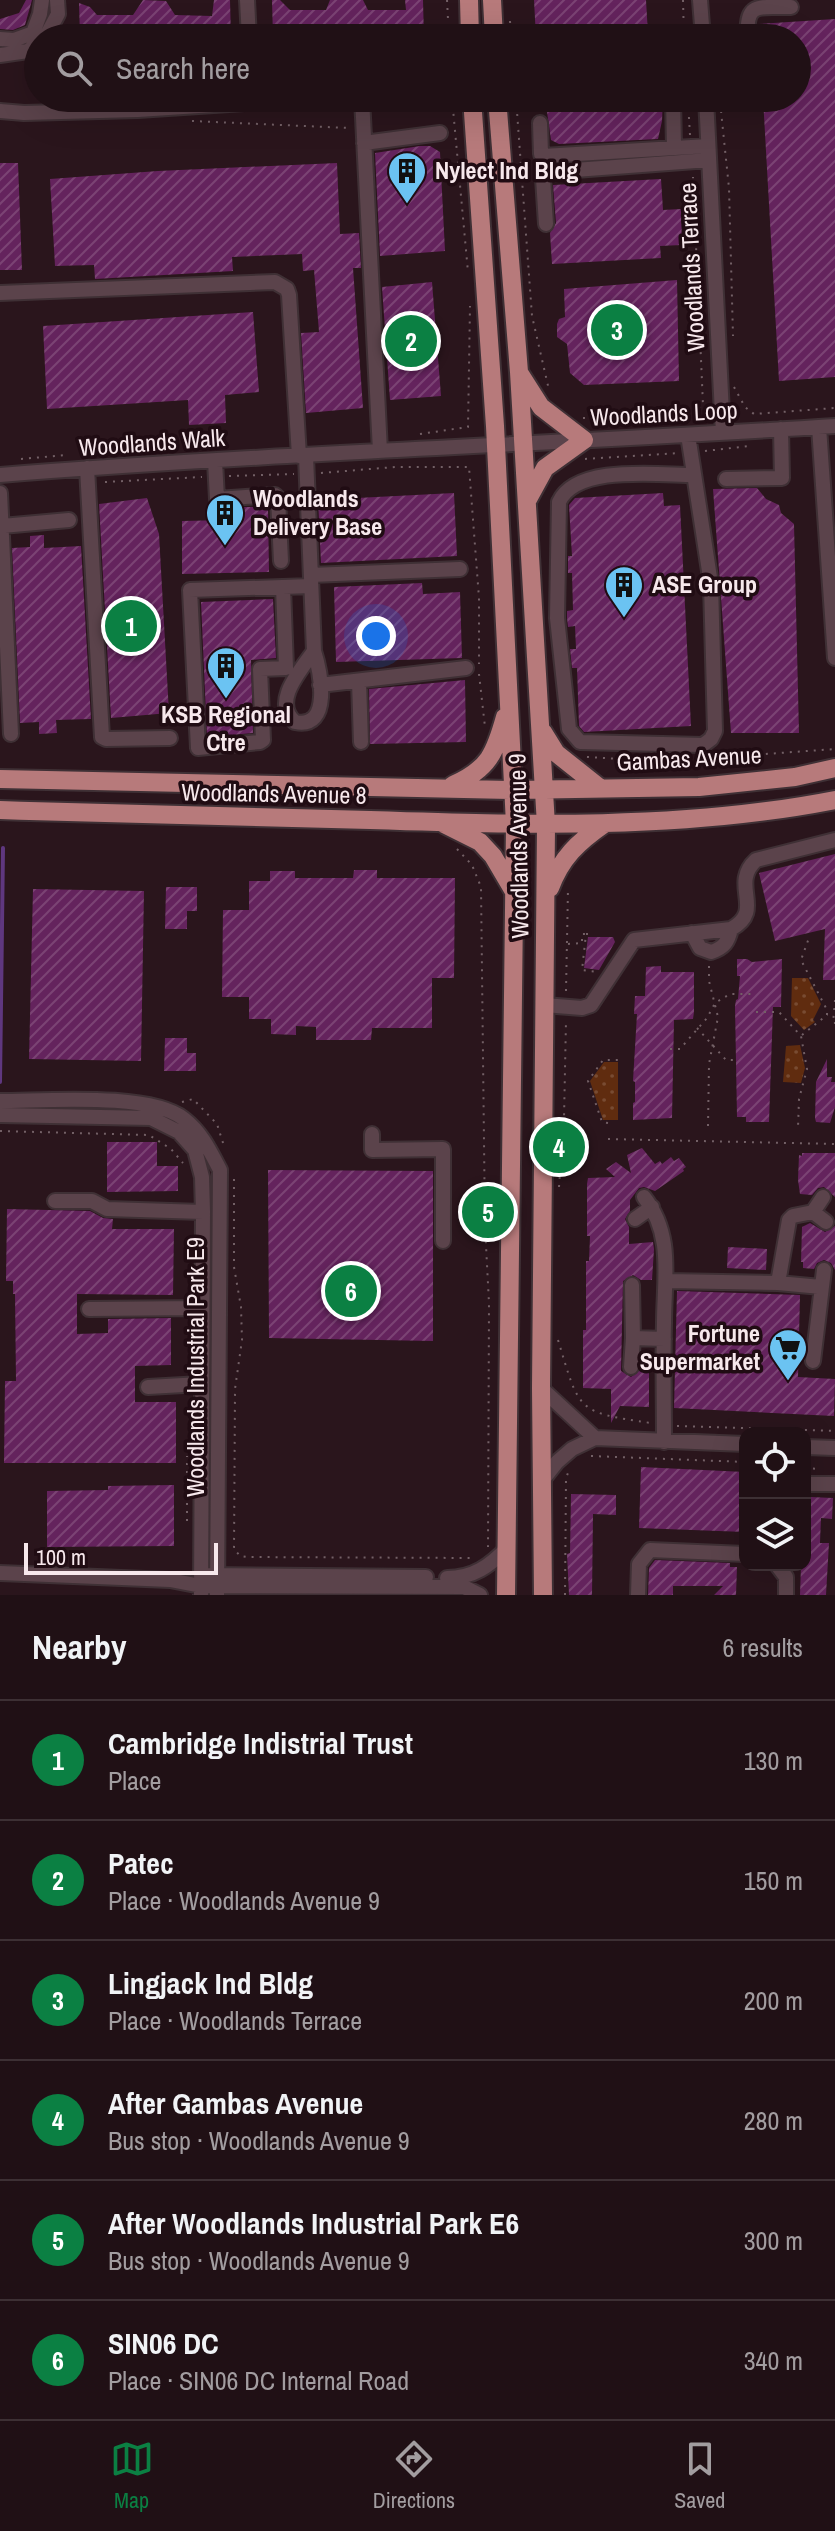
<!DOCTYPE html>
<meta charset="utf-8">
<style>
body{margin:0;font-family:"Archivo Narrow",sans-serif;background:#28191e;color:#f1f3f6}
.controls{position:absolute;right:24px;bottom:24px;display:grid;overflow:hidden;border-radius:16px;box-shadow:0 8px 32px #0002}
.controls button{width:72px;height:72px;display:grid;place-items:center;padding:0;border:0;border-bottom:2px solid #3d3034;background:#201015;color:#f1f3f6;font:40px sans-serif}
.scale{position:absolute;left:24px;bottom:20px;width:194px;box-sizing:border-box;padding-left:8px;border:4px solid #f7e8ec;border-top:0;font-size:22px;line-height:28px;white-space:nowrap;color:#f7e8ec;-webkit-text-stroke:6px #200c13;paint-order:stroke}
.you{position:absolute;left:376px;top:636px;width:28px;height:28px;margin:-20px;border:6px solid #fff;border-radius:50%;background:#1a73e8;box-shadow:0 0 0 12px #1a73e833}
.badge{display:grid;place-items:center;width:52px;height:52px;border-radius:50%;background:#0b8043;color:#fff;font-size:26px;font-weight:700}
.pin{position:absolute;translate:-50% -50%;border:4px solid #fff;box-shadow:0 2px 8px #0006}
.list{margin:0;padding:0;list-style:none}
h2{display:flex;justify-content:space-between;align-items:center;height:104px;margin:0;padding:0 32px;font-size:34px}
h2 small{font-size:26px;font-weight:400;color:#a29da0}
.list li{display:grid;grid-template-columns:52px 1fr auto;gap:24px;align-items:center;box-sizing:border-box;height:120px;padding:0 32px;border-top:2px solid #3d3034}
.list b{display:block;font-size:30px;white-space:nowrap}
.list p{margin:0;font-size:26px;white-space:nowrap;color:#a29da0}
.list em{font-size:26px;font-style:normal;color:#a29da0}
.icon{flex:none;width:44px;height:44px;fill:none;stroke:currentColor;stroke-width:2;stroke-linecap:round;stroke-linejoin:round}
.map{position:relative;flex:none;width:835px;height:1595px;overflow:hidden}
.search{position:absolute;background:#201015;box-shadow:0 8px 32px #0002;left:24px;right:24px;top:24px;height:88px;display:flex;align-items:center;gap:20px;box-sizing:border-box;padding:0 28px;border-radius:44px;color:#a29da0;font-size:30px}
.sheet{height:824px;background:#201015}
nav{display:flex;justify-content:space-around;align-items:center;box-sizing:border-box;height:112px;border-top:2px solid #3d3034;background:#201015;font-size:22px;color:#a29da0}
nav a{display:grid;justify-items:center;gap:4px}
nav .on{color:#0b8043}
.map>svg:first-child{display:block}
.park{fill:url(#park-dots)}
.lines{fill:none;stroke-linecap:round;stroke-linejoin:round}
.stream{stroke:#5f377f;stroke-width:4}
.building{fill:url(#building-hatch)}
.minor-casing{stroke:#3f3035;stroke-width:18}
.major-casing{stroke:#3f3035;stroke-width:22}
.path{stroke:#736066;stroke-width:2;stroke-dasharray:2 6;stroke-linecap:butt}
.minor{stroke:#5b434b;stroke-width:14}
.major{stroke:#b77a7b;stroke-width:18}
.labels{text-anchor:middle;stroke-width:7;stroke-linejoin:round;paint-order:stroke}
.poi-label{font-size:24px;font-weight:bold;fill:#f7e8ec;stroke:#200c13;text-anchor:start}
.street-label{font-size:24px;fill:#f7e8ec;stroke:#200c13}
</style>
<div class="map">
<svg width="835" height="1595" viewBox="0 0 835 1595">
<defs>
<pattern id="park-dots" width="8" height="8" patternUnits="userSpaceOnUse" patternTransform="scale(2)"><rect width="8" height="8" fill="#602c0f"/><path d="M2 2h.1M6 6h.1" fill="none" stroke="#784b32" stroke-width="1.8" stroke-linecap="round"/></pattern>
<pattern id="building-hatch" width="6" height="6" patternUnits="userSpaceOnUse" patternTransform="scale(2)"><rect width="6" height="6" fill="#64235d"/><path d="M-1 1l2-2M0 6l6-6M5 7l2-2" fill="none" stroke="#7b4374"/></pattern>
</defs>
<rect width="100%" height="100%" fill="#2a151c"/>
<path class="park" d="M792,978H808L821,1004L813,1020L815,1022L804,1030L791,1016Z
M800,1045L805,1068L801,1083L783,1082L786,1046Z
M604,1062H618V1120H603L590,1081Z"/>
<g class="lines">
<path class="stream" d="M0,1082L3,848"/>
</g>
<path class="building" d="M26,0H32L25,25L13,30L0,29V19L19,13Z
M143,0L166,1L175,15L212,16L214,0H230L231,38H80L79,3L90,7L97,15H133Z
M272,0H280L290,10H326L330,0H363L368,10H406L405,0H423L424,38H273Z
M534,0H646L648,34L536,38Z
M835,19V377L779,381L763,98H797V38H760L759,24Z
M545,98H663L662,121L658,139L559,144L551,140Z
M420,146H430L440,152L445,251L380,256L375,153Z
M0,163H18L22,270H0Z
M337,163L340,234L359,233L361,268H353L363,408L306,413L301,333L319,332L314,270L303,271L302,254L232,257L233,271L95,279L94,265L55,266L50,179L158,171Z
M661,179L663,210L681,209L682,245L660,246L661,258L552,264L550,233L556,223L553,185Z
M677,280L679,381L584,385L570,373L567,344L557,337V324L559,319L565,317L564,289Z
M432,282L441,396L390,400L382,287Z
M253,312L259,392L225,395L226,423L189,425L188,400L47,409L43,326Z
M757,488L766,499L779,505L781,513L794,524L799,733H731L713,489Z
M454,493L457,556L321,563L318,500Z
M663,493L664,506L680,505L691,726L584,732L579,726L577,668H572L570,649H576L575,626L568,627L567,618V611L573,610L572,573H568V556H572L569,505L575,498Z
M147,498L159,534L169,713L111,718L99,504Z
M246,507H268L269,572L182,574V521L226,520V508Z
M44,535V548L81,546L91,719L56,720L57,733L39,734V722L20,723L12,548L30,547V536Z
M422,583L423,594L460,592L462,658L336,662L334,587Z
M273,599L276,658L251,660L253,733L207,737L201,602Z
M465,680L466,742L370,744L369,689Z
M835,854V980H823L825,929L775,941L759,873Z
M354,870H377V878H455L454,978H432V1028H372L371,1040H316V1027L296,1026V1035L271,1034V1019H249V997H222L223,910H249V881H270V871H295V878H353Z
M166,887H197V911H187V929H165Z
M33,889L144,891L141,1061L29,1059Z
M588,937H613L615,942L599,970L584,968Z
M737,959H747L752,962L782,959L781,1007H773L769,1122H746V1117H737L735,1006L736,1000L738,999L740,976H737Z
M661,966V972H694V1012L693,1019L674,1020L672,1118L633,1120V1103L635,1102V1082L633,1081L637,1014H634L635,996H645L646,967Z
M165,1038H187V1053H196V1071H164Z
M827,1059V1077H832L831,1082H835V1107L830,1123L816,1122L815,1118L816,1082Z
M107,1142H157V1166H178V1191L107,1192Z
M642,1148L655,1164L660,1161L662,1164L671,1157L674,1161L679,1158L686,1167L683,1169L684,1171L655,1191L644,1187L639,1188L630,1200V1211L625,1219L629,1227V1244L653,1242L654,1249L652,1280H641L633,1275L623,1281L621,1371L631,1377L641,1369H649V1407L620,1406L611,1423V1389L583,1388V1330H586V1261H589L590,1236H587V1184L588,1178L615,1177L606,1169L616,1162L631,1173L627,1155Z
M802,1153H835V1197L824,1187L818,1188L812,1195L800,1194L798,1180L799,1155L802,1156Z
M268,1170L433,1171V1341L269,1338Z
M7,1209L90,1211L103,1218L113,1219L112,1229H174L173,1295L77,1294V1334L108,1333V1319L171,1318V1365L135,1366V1402H176V1463H4L5,1381H16L15,1294H13V1281H6Z
M810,1223L825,1232L835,1226V1270L831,1263L824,1260L817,1263L814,1269L803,1268V1262H801L802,1227Z
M728,1247L767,1249L766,1270L727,1268Z
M677,1291L800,1295L798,1377L835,1379L834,1416L674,1408Z
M641,1467L745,1472V1532L639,1528Z
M174,1485V1546L47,1547V1491L108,1490V1486Z
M571,1494L616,1495V1515L593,1514L592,1595H569L567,1554L570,1553Z
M811,1497L833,1498L832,1519L821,1518L820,1543H829L826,1595H800L801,1565H805V1499Z
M655,1560L730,1563V1567H737L736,1595H714L723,1586H673V1595H648L649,1568Z"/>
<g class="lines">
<defs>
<path id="minor" d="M247,0L249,38
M700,0L703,38
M45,38L58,14L57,0
M748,38C745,0 760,8 791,7
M0,39L14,40L33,33L40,14L42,0
M0,55L28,51L38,43
M362,98L380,451
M673,98L674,147
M706,98L723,433
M0,111L24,113L138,110L321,98
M540,123L541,154L543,156L708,146
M364,143L440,133
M546,224L543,178L548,172L709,160
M0,293L275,282L287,289L289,295L299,456
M819,427L835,658
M688,435L711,584L715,731L711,739L703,745L580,742L569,729L557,618L559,502C576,464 659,475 694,475
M306,456L314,651C321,672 332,730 295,722C271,702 301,670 314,651
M215,461L217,499L275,495L278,498L281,561
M87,468L102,737L106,739L170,738
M0,475C278,453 557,444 835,426
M726,479L782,478L781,429
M0,493L11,734
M2,526L69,520
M311,575L460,569
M283,587L286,668L260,669L263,740L260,742L198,748L190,590L311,586
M359,681L361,742
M320,685L466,668
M692,933L700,948L711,952C724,948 728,942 731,929
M544,1005L582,1008L591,1005L634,940L731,929C766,910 729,885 756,860L835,840
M0,1101C45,1101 150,1092 184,1119C202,1133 210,1151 220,1170L217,1595
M0,1115L151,1118L179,1132L195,1150L202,1177L203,1212L201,1595
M372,1134V1150L443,1149V1241
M644,1197C674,1235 664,1278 664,1323C663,1362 664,1402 664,1442
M55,1201H92L107,1209L203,1212
M813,1212L826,1222
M635,1219L652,1207
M667,1281L778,1283L821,1287
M778,1283L789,1220L793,1216L813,1212L823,1197
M89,1309L202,1308
M633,1338L664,1339
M813,1361L824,1270
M631,1367L633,1338L632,1285
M148,1387L201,1384
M541,1388L595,1438
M805,1447L835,1448
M542,1481L557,1462L572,1449L595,1438L745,1444
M805,1484H835
M777,1565L786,1577V1595
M0,1573L170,1580L201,1586L464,1587L480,1595
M207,1575L426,1577
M447,1578C473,1578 490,1566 508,1547
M638,1595L639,1564L650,1550L745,1554"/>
<path id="major" d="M469,0L470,38
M492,0L494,38
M472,98L495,426L515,824L506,1595
M497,98L519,372L546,825L541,1388L543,1595
M520,374L541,407L584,440L545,468L527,501
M543,732L556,753L600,788
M0,779L514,790L699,787L795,777L835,768
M453,785C489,769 495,753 505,717
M0,810C123,814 246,816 370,820C524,825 682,830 835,800
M444,824L480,842L493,856L513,890
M550,888C561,858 578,842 604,824"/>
</defs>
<use href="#minor" class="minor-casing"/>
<use href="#major" class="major-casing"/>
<path class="path" d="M447,0L449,38
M683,0L684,38
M510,21L511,38
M452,98L468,272
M516,98L532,316L549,390
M688,101L690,135
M721,111L729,188L733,336
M192,121L349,128
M734,387L745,407L754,414L835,408
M583,418L666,422L687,418L703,405L693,177
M420,434L468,427L470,306
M705,451L750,446
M21,459L66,455
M585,459L679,453
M321,473L395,467H469L479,598V664
M229,476L294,474
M105,482L202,477
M479,674L485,727
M587,757L656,761L688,759
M710,758L835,749
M457,849L472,865L481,887L485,1226L489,1303L488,1547
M588,934H586L582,970L597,972
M568,944L582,943V934H585
M566,991L568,889
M835,1000L833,1023H835
M756,1012H779L801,1036L807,1069L799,1099L798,1128
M697,1028L726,1060H737
M802,1035L827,1015V1010L801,960L810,935
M670,1049H680L707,1018L715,1003L730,994H753
M182,1102L193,1099L217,1124L224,1146
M608,1123L602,1122L588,1081L603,1060H622
M708,1126L709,1064L718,1017L709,981V965
M0,1131L149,1135L171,1149L183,1163
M608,1139L835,1144
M234,1179V1267L241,1307L242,1340L235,1389L234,1549L240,1556L247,1557L472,1558
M559,1187L564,1118L566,1021
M558,1340C580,1412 576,1412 651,1423
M677,1426L835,1431
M591,1456L745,1462
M805,1468L818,1469
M187,1521V1456
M565,1595L566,1478L568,1473"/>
<use href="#minor" class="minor"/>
<use href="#major" class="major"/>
</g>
<defs>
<symbol id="building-pin" viewBox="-11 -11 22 30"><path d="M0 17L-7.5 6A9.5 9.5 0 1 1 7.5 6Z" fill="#6bc3f2" stroke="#200c13"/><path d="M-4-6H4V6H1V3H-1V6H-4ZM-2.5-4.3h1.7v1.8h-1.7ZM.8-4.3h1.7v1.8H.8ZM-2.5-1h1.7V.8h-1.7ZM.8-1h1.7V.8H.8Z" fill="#111"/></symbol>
<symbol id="supermarket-pin" viewBox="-11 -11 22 30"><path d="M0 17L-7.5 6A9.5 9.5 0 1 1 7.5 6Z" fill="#6bc3f2" stroke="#200c13"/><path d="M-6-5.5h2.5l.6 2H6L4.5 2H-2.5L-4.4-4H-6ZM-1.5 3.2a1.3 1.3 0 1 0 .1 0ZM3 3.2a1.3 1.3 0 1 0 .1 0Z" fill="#111"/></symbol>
</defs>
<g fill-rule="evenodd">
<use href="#building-pin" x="385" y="149" width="44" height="60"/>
<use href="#building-pin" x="203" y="491" width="44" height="60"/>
<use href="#building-pin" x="602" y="563" width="44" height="60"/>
<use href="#building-pin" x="204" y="644" width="44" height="60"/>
<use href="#supermarket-pin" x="766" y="1326" width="44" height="60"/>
</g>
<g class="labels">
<g class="poi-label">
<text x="435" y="179">Nylect Ind Bldg</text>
<text x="253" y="507">Woodlands<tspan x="253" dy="28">Delivery Base</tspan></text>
<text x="652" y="593">ASE Group</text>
<text x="226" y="723" text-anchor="middle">KSB Regional<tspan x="226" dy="28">Ctre</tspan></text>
<text x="760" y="1342" text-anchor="end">Fortune<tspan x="760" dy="28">Supermarket</tspan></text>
</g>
<g class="street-label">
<text transform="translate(692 267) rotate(-93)" y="8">Woodlands Terrace</text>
<text transform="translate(664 414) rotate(-3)" y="8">Woodlands Loop</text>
<text transform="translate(152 443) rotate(-4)" y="8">Woodlands Walk</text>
<text transform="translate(689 759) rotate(-3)" y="8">Gambas Avenue</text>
<text transform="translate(274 794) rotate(1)" y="8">Woodlands Avenue 8</text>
<text transform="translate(519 846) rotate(-91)" y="8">Woodlands Avenue 9</text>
<text transform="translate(196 1367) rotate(-90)" y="8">Woodlands Industrial Park E9</text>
</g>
</g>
</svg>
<div class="controls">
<button><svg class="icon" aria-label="locate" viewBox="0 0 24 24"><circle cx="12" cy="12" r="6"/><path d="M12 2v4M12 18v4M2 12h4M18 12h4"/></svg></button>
<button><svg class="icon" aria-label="layers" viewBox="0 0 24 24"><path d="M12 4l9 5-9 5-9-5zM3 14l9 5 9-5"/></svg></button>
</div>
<div class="scale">100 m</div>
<div class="you"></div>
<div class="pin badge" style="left:131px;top:626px">1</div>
<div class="pin badge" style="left:411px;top:341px">2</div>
<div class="pin badge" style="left:617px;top:330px">3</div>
<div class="pin badge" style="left:559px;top:1147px">4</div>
<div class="pin badge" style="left:488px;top:1212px">5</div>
<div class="pin badge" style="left:351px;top:1291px">6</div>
<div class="search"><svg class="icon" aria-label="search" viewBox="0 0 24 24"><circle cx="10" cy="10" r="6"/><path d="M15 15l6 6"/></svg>Search here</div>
</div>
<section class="sheet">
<h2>Nearby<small>6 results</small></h2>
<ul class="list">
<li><span class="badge">1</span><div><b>Cambridge Indistrial Trust</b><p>Place</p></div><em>130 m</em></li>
<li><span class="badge">2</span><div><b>Patec</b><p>Place · Woodlands Avenue 9</p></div><em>150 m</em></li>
<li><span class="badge">3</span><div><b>Lingjack Ind Bldg</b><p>Place · Woodlands Terrace</p></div><em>200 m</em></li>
<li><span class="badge">4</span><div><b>After Gambas Avenue</b><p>Bus stop · Woodlands Avenue 9</p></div><em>280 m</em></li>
<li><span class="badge">5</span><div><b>After Woodlands Industrial Park E6</b><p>Bus stop · Woodlands Avenue 9</p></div><em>300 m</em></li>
<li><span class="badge">6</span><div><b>SIN06 DC</b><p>Place · SIN06 DC Internal Road</p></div><em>340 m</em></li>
</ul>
</section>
<nav>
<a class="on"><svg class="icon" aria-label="map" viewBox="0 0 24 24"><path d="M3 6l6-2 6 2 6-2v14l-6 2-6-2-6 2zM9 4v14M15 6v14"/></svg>Map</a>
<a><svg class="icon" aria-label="directions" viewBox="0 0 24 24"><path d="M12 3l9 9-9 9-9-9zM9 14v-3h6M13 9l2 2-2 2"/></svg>Directions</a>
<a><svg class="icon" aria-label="saved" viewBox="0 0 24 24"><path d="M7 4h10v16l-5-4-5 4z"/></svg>Saved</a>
</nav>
